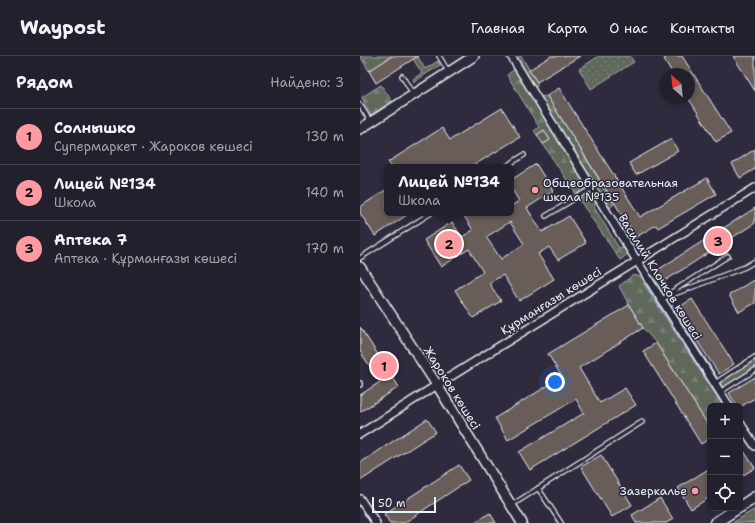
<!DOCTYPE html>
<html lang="ru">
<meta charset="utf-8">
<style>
body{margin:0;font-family:"Shantell Sans",sans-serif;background:#2b2836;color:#f1f3f6}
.controls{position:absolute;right:12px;bottom:12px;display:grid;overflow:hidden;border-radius:6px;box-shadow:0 2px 6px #0003}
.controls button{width:36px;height:36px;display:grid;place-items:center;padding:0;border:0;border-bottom:1px solid #403e4a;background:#23202e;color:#f1f3f6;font:20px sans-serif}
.compass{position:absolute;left:299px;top:12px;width:36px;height:36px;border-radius:50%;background:#23202e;box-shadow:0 2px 6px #0003;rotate:333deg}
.scale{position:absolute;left:12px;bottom:10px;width:64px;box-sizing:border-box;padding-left:4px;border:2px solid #e8f1f8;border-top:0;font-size:11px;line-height:14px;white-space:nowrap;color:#e8f1f8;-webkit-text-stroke:3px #2f2a3d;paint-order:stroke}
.you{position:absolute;left:195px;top:326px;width:14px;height:14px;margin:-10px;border:3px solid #fff;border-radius:50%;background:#1a73e8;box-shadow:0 0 0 6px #1a73e833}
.badge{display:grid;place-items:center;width:26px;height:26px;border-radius:50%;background:#ff9aa2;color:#111;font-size:13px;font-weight:700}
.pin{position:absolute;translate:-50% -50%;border:2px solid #fff;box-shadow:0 1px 4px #0006}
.popup{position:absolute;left:24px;top:108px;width:130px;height:52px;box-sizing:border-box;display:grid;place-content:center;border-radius:6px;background:#23202e;filter:drop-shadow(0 1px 3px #0005);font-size:13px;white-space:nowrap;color:#a3a3aa}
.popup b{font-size:15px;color:#f1f3f6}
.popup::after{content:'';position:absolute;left:50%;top:100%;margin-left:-8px;border:8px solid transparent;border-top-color:#23202e}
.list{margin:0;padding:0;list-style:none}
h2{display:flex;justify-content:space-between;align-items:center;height:52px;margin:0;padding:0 16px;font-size:17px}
h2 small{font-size:13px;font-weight:400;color:#a3a3aa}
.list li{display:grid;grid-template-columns:26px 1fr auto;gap:12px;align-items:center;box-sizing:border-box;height:56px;padding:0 16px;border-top:1px solid #403e4a}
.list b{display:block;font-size:15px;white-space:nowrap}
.list p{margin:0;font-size:13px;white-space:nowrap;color:#a3a3aa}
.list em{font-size:13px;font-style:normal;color:#a3a3aa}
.icon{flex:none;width:22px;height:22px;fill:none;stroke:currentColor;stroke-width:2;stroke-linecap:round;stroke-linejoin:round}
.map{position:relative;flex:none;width:395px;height:467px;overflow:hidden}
header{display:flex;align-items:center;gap:24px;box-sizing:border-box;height:56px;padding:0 20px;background:#23202e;border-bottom:1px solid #403e4a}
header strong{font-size:19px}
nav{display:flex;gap:22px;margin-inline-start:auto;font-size:14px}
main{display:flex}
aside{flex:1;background:#23202e}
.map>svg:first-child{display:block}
.green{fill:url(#green-dots);stroke:#a4acaa}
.forest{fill:url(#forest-firs);stroke:#a4acaa}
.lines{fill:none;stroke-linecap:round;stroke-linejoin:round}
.stream{stroke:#8c9bab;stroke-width:2.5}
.building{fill:#685d58;stroke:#e8f1f8;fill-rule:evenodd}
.service-casing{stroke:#e8f1f8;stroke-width:6}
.minor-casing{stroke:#e8f1f8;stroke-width:10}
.tertiary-casing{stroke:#e8f1f8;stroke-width:12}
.secondary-casing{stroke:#e8f1f8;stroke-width:13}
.service{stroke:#2f2a3d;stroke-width:3.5}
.minor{stroke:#2f2a3d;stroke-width:7}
.tertiary{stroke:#2f2a3d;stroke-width:9}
.secondary{stroke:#2f2a3d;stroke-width:10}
.poi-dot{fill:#ff9aa2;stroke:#2f2a3d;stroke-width:1.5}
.labels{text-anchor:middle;stroke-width:3;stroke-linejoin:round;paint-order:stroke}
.poi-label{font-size:12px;fill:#e8f1f8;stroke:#2f2a3d;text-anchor:start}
.street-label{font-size:12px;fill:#e8f1f8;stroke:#2f2a3d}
</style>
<header>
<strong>Waypost</strong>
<nav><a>Главная</a><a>Карта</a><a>О нас</a><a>Контакты</a></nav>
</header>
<main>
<aside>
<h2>Рядом<small>Найдено: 3</small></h2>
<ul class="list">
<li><span class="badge">1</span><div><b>Солнышко</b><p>Супермаркет · Жароков көшесі</p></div><em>130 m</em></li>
<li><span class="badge">2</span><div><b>Лицей №134</b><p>Школа</p></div><em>140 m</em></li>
<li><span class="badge">3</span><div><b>Аптека 7</b><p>Аптека · Құрманғазы көшесі</p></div><em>170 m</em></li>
</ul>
</aside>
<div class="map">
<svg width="395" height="467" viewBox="0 0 395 467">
<defs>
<pattern id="green-dots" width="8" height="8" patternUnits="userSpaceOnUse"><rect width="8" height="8" fill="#60685b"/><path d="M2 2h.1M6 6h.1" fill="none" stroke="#777e73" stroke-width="1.8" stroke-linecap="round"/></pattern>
<pattern id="forest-firs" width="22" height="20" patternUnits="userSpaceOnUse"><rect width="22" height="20" fill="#60685b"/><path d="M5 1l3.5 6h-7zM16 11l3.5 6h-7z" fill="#777e73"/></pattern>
</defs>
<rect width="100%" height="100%" fill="#2f2a3d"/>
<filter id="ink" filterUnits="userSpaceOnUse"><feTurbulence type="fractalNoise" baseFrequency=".025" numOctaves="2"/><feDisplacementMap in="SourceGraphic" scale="8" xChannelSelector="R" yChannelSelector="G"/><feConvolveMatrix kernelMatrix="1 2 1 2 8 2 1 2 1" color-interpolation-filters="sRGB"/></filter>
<g filter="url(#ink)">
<path class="green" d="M239,0H270L274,6L231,33L219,13Z
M58,1L65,13L78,5L80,9L54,26L53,23L62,17L53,3Z
M395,453V467H372Z"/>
<path class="forest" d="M0,0H32L9,15Z
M160,0H161L177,26V30L174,34L155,3Z
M156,12L227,130L216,138L183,88L190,84L184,74L177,79L174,75L179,71L147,19Z
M21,29L32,45L11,59L6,51L2,41Z
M187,40L254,148L249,153L179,41Z
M231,137L236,146L234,151L259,192L263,191L268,198L260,204L220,145Z
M265,164L276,181L274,193L259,168Z
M273,219L282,221L366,350H350V372L296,287L283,272L269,249L259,230Z
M395,304V312L364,331H362L360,327L361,325Z"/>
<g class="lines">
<path class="stream" d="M242,142L247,150
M292,220L303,235
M284,227L364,350
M312,250L356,321
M380,375L389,388"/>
</g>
<path class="building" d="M32,0H58L16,27L9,15Z
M191,0H220L177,26L169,14Z
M309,0H322L371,77L356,86L329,43V18H313L304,3Z
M373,0H395V35Z
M199,32L280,161L347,122L356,138L298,172L296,169L276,181L187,40Z
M142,52L160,81L111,111H32L28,106L82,72L90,84Z
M184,74L190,84L183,88L177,79Z
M311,83L318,95L276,119L269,107Z
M395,93V113L380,122L372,108Z
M176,108L193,135L167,152L182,176L209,160L226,187L198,204L189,191L178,198L194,223L159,245L143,219L129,227L141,245L113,262L95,234L123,216L109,193L81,211L64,184L92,166L102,181L113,174L102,157H151V150L159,145L151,132V124ZM150,166L164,188L141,203L126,181Z
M27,133V157H50L15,180L0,157V151Z
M395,152V167L303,226L296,215Z
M395,223V247L379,256L369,239Z
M332,243L374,308L359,318L316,253Z
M269,249L283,272L219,312L240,347L265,332L276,349L170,414L159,396L224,357L216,343L148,384L135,362L202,321L188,298Z
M0,271L39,331L0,356V339L20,326L0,295Z
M296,287L350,372V382L341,388L283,295Z
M395,321V342L380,351V350H377L369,337Z
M67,363L76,376L0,425V407Z
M380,389L395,412L380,421Z
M241,399L272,449L252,461L221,411Z
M99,409L109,424L44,467H30L24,458Z
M350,412V441L331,453L318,432Z
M300,442L313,463L306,467H276L272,459Z
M130,457L136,467H113Z"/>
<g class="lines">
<defs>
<path id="service" d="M79,0L88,15
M42,20L53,38
M0,49L11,66
M145,111L164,99
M186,160L232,132
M0,202L71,157
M307,239L368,200
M301,243L385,211L395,205
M0,327V329
M355,327L395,301
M360,336L395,314
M178,432L201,467
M152,449L282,366"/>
<path id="minor" d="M151,0L277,205L369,350
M380,367L395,390
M0,378L77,329L395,132
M0,443L16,467"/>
<path id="tertiary" d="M0,73L114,0
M0,211L77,329L162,467"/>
<path id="secondary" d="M380,451L395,441
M355,467L378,452"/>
</defs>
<use href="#service" class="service-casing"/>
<use href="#minor" class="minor-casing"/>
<use href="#tertiary" class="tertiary-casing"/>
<use href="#secondary" class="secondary-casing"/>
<use href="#service" class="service"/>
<use href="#minor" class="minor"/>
<use href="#tertiary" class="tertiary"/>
<use href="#secondary" class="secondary"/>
</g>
</g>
<g class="poi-dot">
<circle cx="175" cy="134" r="4"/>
<circle cx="335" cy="435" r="4"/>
</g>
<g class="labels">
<g class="poi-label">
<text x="183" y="131">Общеобразовательная<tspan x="183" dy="14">школа №135</tspan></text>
<text x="327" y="439" text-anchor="end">Зазеркалье</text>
</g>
<g class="street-label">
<text transform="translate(300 221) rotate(58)" y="4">Василий Клочков көшесі</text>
<text transform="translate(191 245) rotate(-32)" y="4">Құрманғазы көшесі</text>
<text transform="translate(92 332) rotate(58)" y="4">Жароков көшесі</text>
</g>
</g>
</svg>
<div class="controls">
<button>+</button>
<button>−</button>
<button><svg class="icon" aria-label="locate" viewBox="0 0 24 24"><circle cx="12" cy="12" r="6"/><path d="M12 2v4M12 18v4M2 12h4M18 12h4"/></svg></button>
</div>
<svg class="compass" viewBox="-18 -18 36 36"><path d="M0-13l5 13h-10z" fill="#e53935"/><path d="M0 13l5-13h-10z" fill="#a3a3aa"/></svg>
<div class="scale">50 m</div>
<div class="you"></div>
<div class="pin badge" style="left:24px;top:310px">1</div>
<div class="pin badge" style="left:89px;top:188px">2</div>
<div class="popup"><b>Лицей №134</b>Школа</div>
<div class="pin badge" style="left:358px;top:185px">3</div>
</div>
</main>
